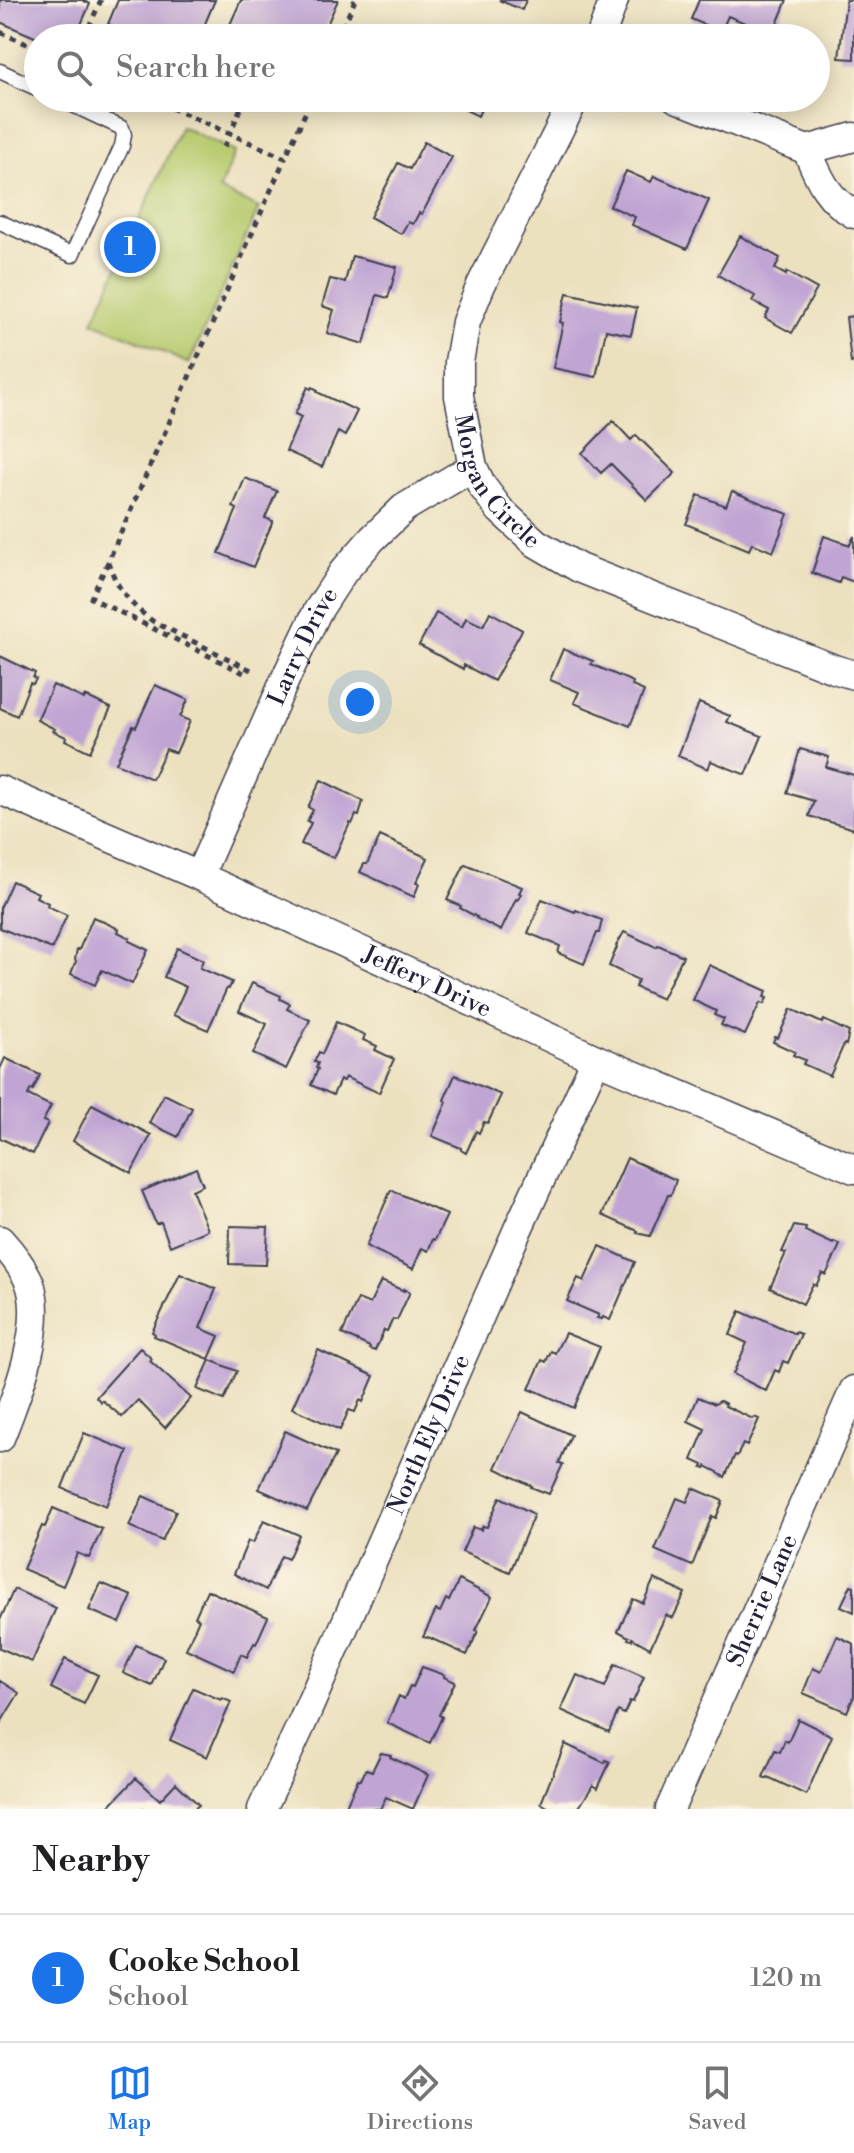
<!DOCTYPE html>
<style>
body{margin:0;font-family:"Libre Bodoni",serif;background:#f2f2f2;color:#202124}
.you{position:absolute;left:360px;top:702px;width:28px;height:28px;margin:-20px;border:6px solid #fff;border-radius:50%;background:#1a73e8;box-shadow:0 0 0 12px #1a73e833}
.badge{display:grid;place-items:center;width:52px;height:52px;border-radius:50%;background:#1a73e8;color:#fff;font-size:26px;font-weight:700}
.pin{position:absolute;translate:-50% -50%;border:4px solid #fff;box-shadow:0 2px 8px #0006}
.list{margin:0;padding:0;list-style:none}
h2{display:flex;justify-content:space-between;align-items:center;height:104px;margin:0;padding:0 32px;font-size:34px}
h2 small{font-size:26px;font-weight:400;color:#757577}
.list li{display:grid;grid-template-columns:52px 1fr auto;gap:24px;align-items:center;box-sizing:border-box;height:128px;padding:0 32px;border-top:2px solid #e0e0e0}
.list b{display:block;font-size:30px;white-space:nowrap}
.list p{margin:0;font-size:26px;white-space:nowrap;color:#757577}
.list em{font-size:26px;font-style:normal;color:#757577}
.icon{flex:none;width:44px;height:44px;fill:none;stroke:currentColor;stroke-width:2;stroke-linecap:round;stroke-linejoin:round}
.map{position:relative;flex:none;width:854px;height:1809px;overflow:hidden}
.search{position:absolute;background:#fff;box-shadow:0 4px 20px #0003;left:24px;right:24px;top:24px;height:88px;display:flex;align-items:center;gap:20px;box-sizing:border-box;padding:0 28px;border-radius:44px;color:#757577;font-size:30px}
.sheet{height:232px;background:#fff}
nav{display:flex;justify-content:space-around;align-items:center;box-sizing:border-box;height:112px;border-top:2px solid #e0e0e0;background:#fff;font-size:22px;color:#757577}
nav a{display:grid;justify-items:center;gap:4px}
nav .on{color:#1a73e8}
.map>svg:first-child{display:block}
.green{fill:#b6ca6d;stroke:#6c7654;stroke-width:2}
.building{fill:#bfa4d4}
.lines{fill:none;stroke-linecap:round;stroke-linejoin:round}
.lane-casing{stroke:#403f4f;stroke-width:17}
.street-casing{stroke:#403f4f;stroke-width:31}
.path{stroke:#403f4f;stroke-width:5;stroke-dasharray:6 6;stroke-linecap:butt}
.lane{stroke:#fff;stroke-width:14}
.street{stroke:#fff;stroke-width:28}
.labels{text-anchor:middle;stroke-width:7;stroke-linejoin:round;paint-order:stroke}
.street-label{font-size:24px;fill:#22223b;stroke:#fcf5e5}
</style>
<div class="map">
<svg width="854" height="1809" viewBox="0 0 854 1809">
<rect width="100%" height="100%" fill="#fcf5e5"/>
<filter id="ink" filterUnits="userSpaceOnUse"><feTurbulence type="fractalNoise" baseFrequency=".0125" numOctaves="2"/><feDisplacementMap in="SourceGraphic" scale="16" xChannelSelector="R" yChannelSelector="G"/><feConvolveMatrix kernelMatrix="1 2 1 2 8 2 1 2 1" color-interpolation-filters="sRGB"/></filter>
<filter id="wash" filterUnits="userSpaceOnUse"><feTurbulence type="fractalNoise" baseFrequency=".006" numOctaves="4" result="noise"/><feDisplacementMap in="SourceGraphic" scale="32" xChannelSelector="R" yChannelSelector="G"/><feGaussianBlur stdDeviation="1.8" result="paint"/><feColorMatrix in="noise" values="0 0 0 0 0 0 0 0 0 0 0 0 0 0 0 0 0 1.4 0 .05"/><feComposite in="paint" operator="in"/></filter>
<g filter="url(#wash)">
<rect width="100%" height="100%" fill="#ece1bf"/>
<path class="green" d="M181,126L235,152L219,190L259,208L189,364L149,345L93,322Z"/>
<g id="blocks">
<path class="building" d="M0,0H82L90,4L75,38H37L0,22Z
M118,0H215L199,38H139L108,24Z
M241,0H338L321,38H224Z
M499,0H526L522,10Z
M699,0H787L773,34L728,16L721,32L691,19Z
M846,0H854V59L839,58Z
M441,98H486L478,116Z
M424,142L452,157L422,214L419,213L413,224L408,222L401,234L370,217L398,163L410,169Z
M626,171L651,182L654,176L709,200L687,249L632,225L635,217L610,206Z
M740,236L780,258L775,269L786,275L787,272L817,289L792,333L765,318L769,310L752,301L755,296L718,275Z
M352,256L397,267L388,298L377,295L364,344L327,333L334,310L322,306L330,279L345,282Z
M567,293L637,308L631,335L606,330L596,377L553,368L563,323L560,322Z
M854,316V362L851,363L846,317Z
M308,387L311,389L312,387L318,390L317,392L357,411L345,436L338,432L322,467L286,451L301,417L295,414Z
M613,421L631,440L636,435L675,473L647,500L611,464L601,473L582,453Z
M245,478L277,491L265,518L273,521L253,567L219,553L237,509L233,507Z
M732,491L788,514L773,552L752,543L749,550L686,524L698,495L726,506Z
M824,536L850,545L854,536V582L841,577L839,583L812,573Z
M490,612L522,630L494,681L464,665L463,669L419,645L436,613L462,627L466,618L483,626Z
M563,649L593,661L591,664L633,682L632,686L644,691L630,726L574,703L579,692L550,680Z
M0,656L35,673L33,678L36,679L33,684L30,683L17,716L0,708Z
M53,685L84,699L85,696L111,708L90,752L65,740L66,737L53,731L55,729L37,720Z
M155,685L188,700L180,717L190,721L176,753L166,749L152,779L116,763L133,726L136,727Z
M699,703L730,716L727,722L762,736L746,775L711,761L708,769L678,756Z
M800,749L829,757L826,767L854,775V829L809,816L814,801L787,793Z
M321,780L363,801L359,816L356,815L352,824L350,823L334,858L301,844L311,823L307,821L313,810L308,807Z
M380,836L428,858L416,883L419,884L414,897L360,872L364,864H367Z
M465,864L522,887L519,893L521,894L518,900L516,899L501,931L476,918L477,917L460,908L461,906L447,900Z
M12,881L38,893L36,897L48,903L47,906L67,915L52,949L0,928V908Z
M542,899L575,912L576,910L602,920L599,933H597L584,964L558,953L560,946L528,933Z
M93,917L119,929L118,932L130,938L129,941L148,950L132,984L102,970L95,985L71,974L76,961L75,960L77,949L79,950Z
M624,932L656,947L658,945L683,956L662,999L635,987L638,980L609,966L617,947L616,946Z
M177,948L203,960L200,968L232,982L229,989L227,988L208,1030L173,1015L186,987L164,977Z
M709,965L767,991L764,997L767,998L764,1004L760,1003L745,1035L721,1025L724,1019L714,1015L716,1011L693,1000Z
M252,983L281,996L280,999L290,1004L287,1009L310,1020L286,1069L253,1054L267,1024L239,1011Z
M791,1009L822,1023L824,1020L849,1032L846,1045L844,1044L830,1076L803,1064L805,1060L793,1055L795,1052L773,1042L775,1037L778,1038Z
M336,1022L365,1035L363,1040L377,1046L375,1050L394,1059L379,1093L345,1077L343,1081L340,1080L333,1095L311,1085L318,1069L316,1068L318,1063L314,1062L319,1052L322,1054Z
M5,1058L40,1075L33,1090L31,1089L28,1095L51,1106L43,1121L48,1123L33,1154L0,1138V1069Z
M455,1075L501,1095L488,1123L484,1122L479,1133L476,1131L466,1153L461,1150V1148L432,1136L447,1102L444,1100Z
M164,1094L192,1108L178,1137L149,1123Z
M92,1104L151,1135L131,1173L73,1141Z
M627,1158L676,1180L671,1195H668L650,1236L637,1233L638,1231L602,1215Z
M196,1168L203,1185L192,1190L208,1230L170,1246L161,1222L156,1224L142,1191Z
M391,1190L447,1215L435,1240L433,1239L428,1251L422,1248L413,1269L366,1246Z
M230,1226L268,1227L266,1265L229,1264Z
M794,1226L806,1228L805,1231L833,1244L834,1242L840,1245L826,1275L822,1273L816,1286L813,1284L803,1304L770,1288L786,1253L782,1252Z
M600,1246L635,1262L610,1320L603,1317L602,1319L597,1318L599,1315L567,1301L578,1278L584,1281Z
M180,1274L216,1289L200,1328L219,1336L209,1359L154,1336L155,1334L152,1332Z
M381,1281L404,1291V1289L410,1292L397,1320L393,1319L387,1331L384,1330L375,1351L369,1349L370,1347L342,1334L358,1299L370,1304Z
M740,1311L755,1318L756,1316L795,1334V1332L801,1334L788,1363L783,1361L779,1372L775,1370L766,1391L733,1374L747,1343L730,1335Z
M565,1333L600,1347L574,1408L534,1390V1391L529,1389L542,1360L546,1362L551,1351L555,1353Z
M140,1348L152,1359L150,1361L191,1398L165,1428L138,1400L122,1417L102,1400L101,1402L96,1397Z
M318,1350L374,1376L363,1402L360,1400L355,1412L349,1410L340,1430L292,1408Z
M210,1360L237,1371L224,1400L197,1389Z
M698,1397L715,1404L720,1401L726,1404L725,1406L753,1419L754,1417L759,1419L747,1446L743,1444L737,1456L735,1455L725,1477L718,1473V1472L706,1466L705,1468L702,1467L703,1465L692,1460L705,1429L688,1421Z
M522,1412L571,1435L559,1463L563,1464L549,1494L536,1489L531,1487L532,1486L495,1468Z
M285,1431L336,1454L307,1511L259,1489Z
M84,1433L128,1451L106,1506L62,1488Z
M693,1488L723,1501L716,1518L712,1516L692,1566L655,1550L677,1498L687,1502Z
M143,1496L176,1511L162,1541L129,1526Z
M500,1497L534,1514L510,1572L462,1552L473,1527L481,1530L483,1526L487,1527Z
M53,1508L102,1529L89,1558L77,1553L63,1586L23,1569L42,1526L45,1527Z
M264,1520L299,1535L288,1559L281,1556L266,1590L234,1574L248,1541L253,1543Z
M654,1579L685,1593L673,1618L666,1615L650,1648L632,1638V1640L628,1639L629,1637L618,1631L633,1599L643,1603Z
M459,1580L492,1597L476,1630L478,1631L467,1655L428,1637L427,1638L423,1637L436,1610L440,1612L446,1599L449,1601Z
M101,1583L132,1596L120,1623L89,1610Z
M851,1585L854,1586V1612L841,1606Z
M14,1589L56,1608L32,1662L0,1648V1620Z
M207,1590L268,1617L256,1644L254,1643L247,1657L241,1654L234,1671L186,1649L199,1619L195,1617Z
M837,1636L854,1644V1696L847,1712L803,1693L813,1668L821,1672Z
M136,1645L164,1658L152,1686L123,1673Z
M65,1659L98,1675L84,1704L51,1688Z
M615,1664L644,1677L633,1702L630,1701L624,1714L618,1711L609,1732L561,1710L577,1675L605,1687Z
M422,1667L445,1675L444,1677L455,1682L439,1715L442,1717L430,1743L387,1723L399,1696L404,1699L410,1686L413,1687Z
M0,1681L19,1693L0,1724Z
M193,1688L221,1700L222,1698L231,1702L207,1757L170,1740Z
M798,1719L832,1736L806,1795L768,1777L767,1779L763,1777L775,1750L780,1752L785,1740L788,1742Z
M565,1744L605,1763L606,1760L610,1762L598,1788L593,1785L578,1809H551L541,1803Z
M381,1753L391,1755L390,1757L428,1775L413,1809L386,1797L380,1809H352L346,1806L358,1779L361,1780L366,1769L372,1771Z
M136,1778L160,1800L176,1783L199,1805L194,1809H112L109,1806Z"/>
</g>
</g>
<g filter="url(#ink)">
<use href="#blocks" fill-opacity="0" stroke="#403f4f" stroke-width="2"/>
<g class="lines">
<defs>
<path id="lane" d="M0,71L38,89
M0,222L72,255L122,146L124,135L122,128L58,98"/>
<g id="street">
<path d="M600,38L614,0"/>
<path id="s1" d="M575,98L481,285L466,322L459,362V396L473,467L482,486L500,510L536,543L579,568L834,669L854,675"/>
<path d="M676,98L807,150L854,137"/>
<path d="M807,150C819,178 827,199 854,214"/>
<path id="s2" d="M0,790L199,876L596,1059L854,1169"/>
<path id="s3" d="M199,876L288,673L317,612L343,572L372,539L404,508L473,467"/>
<path d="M0,1240C11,1252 22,1266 29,1281C46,1324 16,1398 0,1438"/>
<path id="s4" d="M262,1809L302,1723L518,1229L596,1059"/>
<path id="s5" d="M670,1809L854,1390"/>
</g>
</defs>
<use href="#lane" class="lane-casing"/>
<use href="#street" class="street-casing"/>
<path class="path" d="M0,32L38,49
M84,38L101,0
M338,38L355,0
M149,98L285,158L312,98
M224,147L245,98
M108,562L91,598L248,675
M251,670L154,622C129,604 118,590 108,562L285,158"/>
<use href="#lane" class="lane"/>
<use href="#street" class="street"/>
</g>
</g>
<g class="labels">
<g class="street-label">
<text dy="8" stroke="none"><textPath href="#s1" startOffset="420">Morgan Circle</textPath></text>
<text dy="8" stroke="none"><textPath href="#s3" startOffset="252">Larry Drive</textPath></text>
<text dy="8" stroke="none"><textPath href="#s2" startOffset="468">Jeffery Drive</textPath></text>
<text dy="8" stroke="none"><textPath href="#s4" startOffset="410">North Ely Drive</textPath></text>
<text dy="8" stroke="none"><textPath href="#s5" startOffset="228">Sherrie Lane</textPath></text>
</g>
</g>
</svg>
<div class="you"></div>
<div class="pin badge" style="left:130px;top:247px">1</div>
<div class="search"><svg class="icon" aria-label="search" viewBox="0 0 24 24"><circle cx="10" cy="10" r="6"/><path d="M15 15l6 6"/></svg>Search here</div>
</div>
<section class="sheet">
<h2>Nearby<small></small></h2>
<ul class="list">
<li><span class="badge">1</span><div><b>Cooke School</b><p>School</p></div><em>120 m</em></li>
</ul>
</section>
<nav>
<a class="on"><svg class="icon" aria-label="map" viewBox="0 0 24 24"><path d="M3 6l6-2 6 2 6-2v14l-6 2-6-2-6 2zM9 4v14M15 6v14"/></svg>Map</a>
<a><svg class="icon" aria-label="directions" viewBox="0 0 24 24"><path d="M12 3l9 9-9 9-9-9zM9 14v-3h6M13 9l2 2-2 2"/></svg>Directions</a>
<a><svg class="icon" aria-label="saved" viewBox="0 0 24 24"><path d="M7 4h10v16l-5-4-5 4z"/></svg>Saved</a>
</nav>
